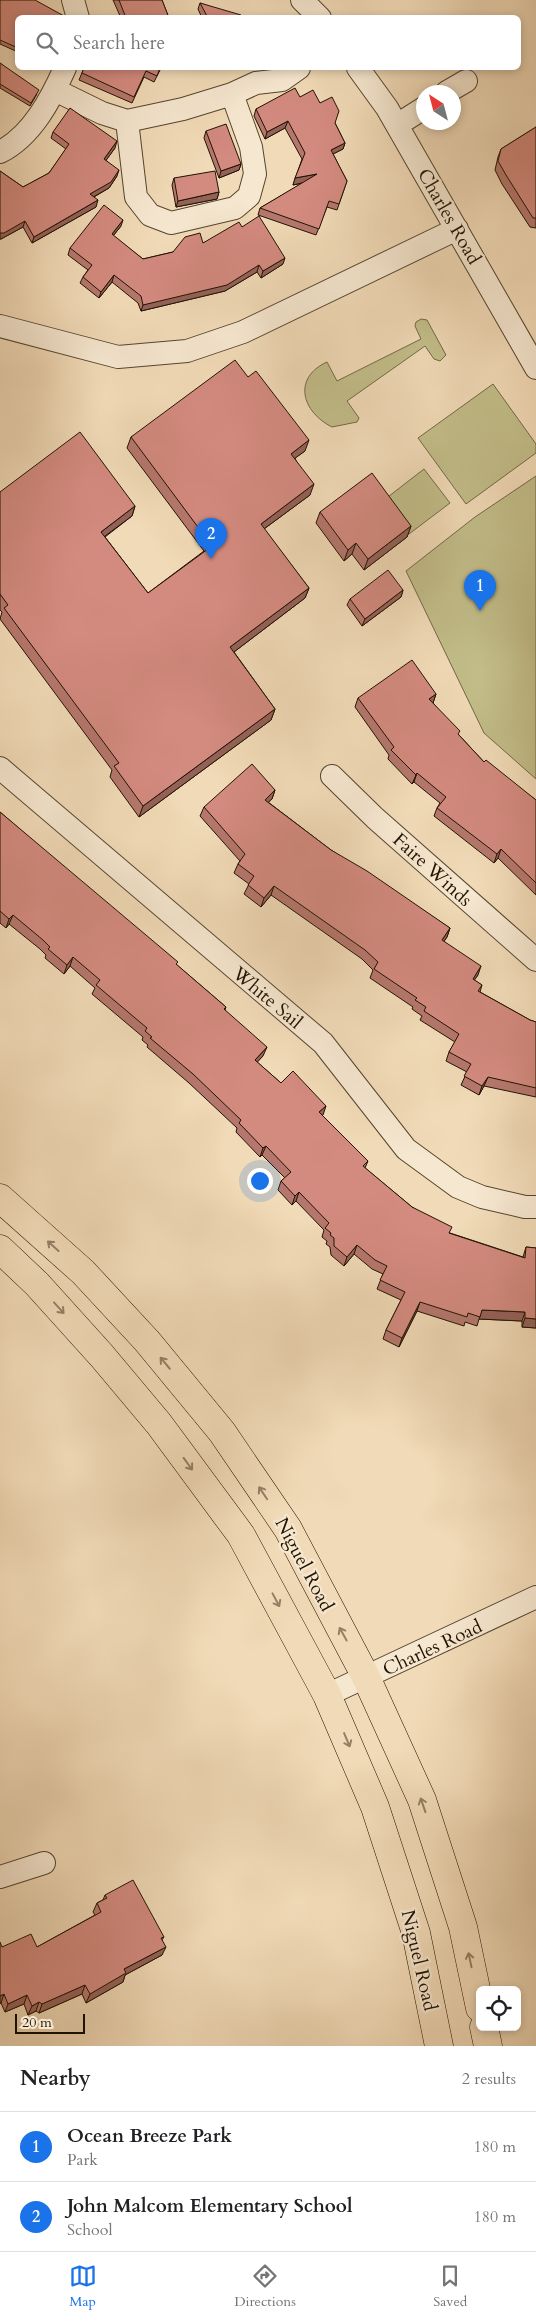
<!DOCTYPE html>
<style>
body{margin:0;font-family:Cardo,serif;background:#f2f2f2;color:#202124}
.controls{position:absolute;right:15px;bottom:15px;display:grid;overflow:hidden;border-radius:8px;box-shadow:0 2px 8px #0003}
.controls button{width:45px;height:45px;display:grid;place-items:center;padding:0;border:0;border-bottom:1px solid #e0e0e0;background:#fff;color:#202124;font:25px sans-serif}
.compass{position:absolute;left:416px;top:85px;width:45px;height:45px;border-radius:50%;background:#fff;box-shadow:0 2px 8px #0003;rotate:324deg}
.scale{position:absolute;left:15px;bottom:12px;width:70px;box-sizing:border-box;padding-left:5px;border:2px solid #211301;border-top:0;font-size:14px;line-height:18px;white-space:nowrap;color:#211301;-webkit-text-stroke:4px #f6e7d0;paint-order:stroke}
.you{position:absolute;left:259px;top:1180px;width:18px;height:18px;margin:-12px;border:4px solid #fff;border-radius:50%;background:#1a73e8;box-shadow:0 0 0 8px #1a73e833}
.badge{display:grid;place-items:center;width:32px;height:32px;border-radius:50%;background:#1a73e8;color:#fff;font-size:16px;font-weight:700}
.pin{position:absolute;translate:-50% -41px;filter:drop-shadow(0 1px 2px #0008)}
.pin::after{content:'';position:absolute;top:26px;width:18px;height:15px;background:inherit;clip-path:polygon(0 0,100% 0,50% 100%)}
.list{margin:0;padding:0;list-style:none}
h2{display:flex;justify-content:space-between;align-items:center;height:65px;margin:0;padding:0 20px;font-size:21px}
h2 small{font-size:16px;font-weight:400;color:#757577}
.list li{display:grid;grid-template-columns:32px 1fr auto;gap:15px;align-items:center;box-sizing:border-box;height:70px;padding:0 20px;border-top:1px solid #e0e0e0}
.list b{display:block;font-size:19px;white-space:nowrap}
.list p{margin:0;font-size:16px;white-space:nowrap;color:#757577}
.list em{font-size:16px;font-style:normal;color:#757577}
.icon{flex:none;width:28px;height:28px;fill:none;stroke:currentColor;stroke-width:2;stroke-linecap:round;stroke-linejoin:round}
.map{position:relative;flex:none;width:536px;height:2046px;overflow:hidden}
.search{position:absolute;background:#fff;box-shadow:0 2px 8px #0003;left:15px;right:15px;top:15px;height:55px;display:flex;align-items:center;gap:12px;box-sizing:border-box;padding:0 18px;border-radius:8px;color:#757577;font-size:19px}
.sheet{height:205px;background:#fff}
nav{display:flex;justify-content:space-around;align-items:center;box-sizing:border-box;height:70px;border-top:1px solid #e0e0e0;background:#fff;font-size:14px;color:#757577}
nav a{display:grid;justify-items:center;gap:2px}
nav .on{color:#1a73e8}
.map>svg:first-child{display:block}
.green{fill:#c2bd89;stroke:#726845}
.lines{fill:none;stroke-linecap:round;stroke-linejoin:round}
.minor-casing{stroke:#55452e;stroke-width:24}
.major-casing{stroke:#211301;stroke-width:29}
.minor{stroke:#f6e7d0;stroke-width:22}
.major{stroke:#f1dab7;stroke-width:28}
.wall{fill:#b5776d;stroke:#211301}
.shaded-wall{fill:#946159;stroke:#211301}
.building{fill:#d38a7f;stroke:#211301}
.oneway{stroke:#938065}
.labels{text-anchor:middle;stroke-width:4.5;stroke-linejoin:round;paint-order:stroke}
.street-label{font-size:19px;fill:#211301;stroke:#f6e7d0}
</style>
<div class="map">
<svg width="536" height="2046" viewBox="0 0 536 2046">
<rect width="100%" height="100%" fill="#f1dab7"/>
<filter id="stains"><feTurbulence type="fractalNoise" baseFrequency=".004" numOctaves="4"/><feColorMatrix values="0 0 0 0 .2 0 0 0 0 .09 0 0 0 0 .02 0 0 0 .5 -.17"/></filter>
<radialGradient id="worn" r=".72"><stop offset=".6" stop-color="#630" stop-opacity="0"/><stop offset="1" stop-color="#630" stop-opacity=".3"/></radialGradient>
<path class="green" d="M421,319L427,320L446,355L440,361L434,359L425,346L347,401L359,418L357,422L332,427C302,412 292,378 327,362L337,381L421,339L415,326L416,322Z
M493,384L536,444V453L466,504L418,438Z
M424,469L450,503L409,534L384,500Z
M536,476V779L484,733L406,571L475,517Z"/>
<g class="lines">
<defs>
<path id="minor" d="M73,0L78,18
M302,0L320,18
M358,68L387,108L536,368
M55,90L102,113L127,121L183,109L232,94L256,83L282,80L299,68
M447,92L466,81
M127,121L136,197L150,215L171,223L235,208L249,196L255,174L251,147L232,94
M397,125L424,108
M0,152C32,136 51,99 65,68
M0,326L118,357L187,351L243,332L457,229
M0,768L323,1043L406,1149L458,1187L482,1197L525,1207H536
M332,776L375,818L536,960
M327,1695L536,1597
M0,1877L44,1863"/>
<path id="major" d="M0,1198L83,1272L147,1341L222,1432L288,1529L366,1677L422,1800L463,1927L480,2008
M0,1249L37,1284L102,1356L159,1424L241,1535L327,1695L375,1807L416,1933L439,2046
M484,2027L488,2046"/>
</defs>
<use href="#minor" class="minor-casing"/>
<use href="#major" class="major-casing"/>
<use href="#minor" class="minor"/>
<use href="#major" class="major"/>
</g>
<path class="wall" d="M0,0L18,18V52L0,44Z
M113,0H162L169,18H121Z
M200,3L241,18H202L198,9Z
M0,63L37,94L30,106L0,88Z
M84,68H161L154,82L144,77L132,103L79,80Z
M300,97L320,103L335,123L345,143L343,149L333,154L347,181L337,210L327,207L316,235L258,215L260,208L303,183L293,185L302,159L285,128L265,139L254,116L256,109Z
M536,127V228L530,227L502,184L495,170L498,157L501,149Z
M206,131L241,164L239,170L219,178L204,138Z
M53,132L115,148L106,160L117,176L109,188L94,197L96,207L32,243L23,227L1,239H0V171L23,187L49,173L66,149L51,138Z
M174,178L219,192L217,199L176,207L172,185Z
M121,226L113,236L143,259L173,252L203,243L242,227L283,264L261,278L257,272L225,291L141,311L138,303L112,282L99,298L80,283L83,277L88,270L68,255L70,248Z
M248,377L305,451L295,458L310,495L264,529L309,588L305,598L234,652L275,709L271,720L139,817L110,777L112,770L0,619L2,612L0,610V492L135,506L132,516L105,537L148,593L204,551L127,448L131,437Z
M320,512L411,526L407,537L364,570L352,554L344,561L316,523Z
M403,590L401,597L362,626L347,605L350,599Z
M436,694L433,703L459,735L484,762L536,800V895L498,858L494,863L434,816L437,808L440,803L414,782L412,784L388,759L389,755L355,707L358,698Z
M275,790L272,799L268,802L331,850L450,928L447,937L444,941L478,975L474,980L482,985L480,992L530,1020L536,1022V1097L484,1086L479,1095L461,1085L467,1072L446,1061L449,1052L455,1042L420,1020L422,1016L412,1009L413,1007L370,978L373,970L362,959L271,895L261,907L244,894L249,884L234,873L238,864L240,861L200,816L204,807Z
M0,812L177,965L226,1007L225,1010L263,1056L257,1062L281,1083L323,1115H322L368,1161L365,1168L412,1207L450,1233L523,1257L526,1247L536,1248V1328L522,1327V1321L479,1319L477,1326L465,1322L464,1326L417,1311L399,1347L383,1339L386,1330L401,1300L377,1289L383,1274L372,1269L354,1254L344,1266L331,1255L330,1247L326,1244L327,1241L322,1237L324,1230L296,1201L292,1205L278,1190L281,1181L285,1178L262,1155L260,1157L236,1132L237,1128L189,1083L147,1047L148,1045L142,1040L143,1037L92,994L95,988L70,966L64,974L45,958L46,955L40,949L9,924L6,928L0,923Z
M105,1895L164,1937L162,1940V1955L125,1975L123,1982L86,2003L82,1994L39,2013L36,2011L28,2015L24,2004L5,2012L1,2003L2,1947H37L95,1915L93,1912L97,1903L103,1900Z"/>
<path class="shaded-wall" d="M288,121L285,128L265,139L267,132Z
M117,141L115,148L102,166L104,159Z
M345,143L343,149L329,156L331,150Z
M241,164L239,170L219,178L221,171Z
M119,170L117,176L109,188L88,200L90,194Z
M317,174L315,180L293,185L295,178Z
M219,192L217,199L176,207L178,201Z
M98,200L96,207L32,243L34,237Z
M123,220L121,226L109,241L112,234Z
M25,221L23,227L1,239H0V233Z
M285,258L283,264L261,278L263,271Z
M259,265L257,272L225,291L141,311L143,305Z
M114,275L112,282L99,298L101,292Z
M309,440L305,451L287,464L291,454Z
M314,484L310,495L257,534L261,524Z
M135,506L132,516L97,542L101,532Z
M411,526L407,537L364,570L368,559Z
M356,543L352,554L344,561L348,550Z
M309,588L305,598L226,658L230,647Z
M403,590L401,597L362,626L365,619Z
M436,694L433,703L425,708L429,699Z
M275,709L271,720L139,817L143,806Z
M417,773L414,782L412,784L416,775Z
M275,790L272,799L262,808L265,800Z
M501,849L498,858L494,863L497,854Z
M274,886L271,895L261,907L264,898Z
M13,915L9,924L6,928L9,919Z
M450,928L447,937L439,949L442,940Z
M73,957L70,966L64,974L67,965Z
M481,966L478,975L469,988L473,979Z
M267,1047L263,1056L251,1069L255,1060Z
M488,1077L484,1086L479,1095L482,1086Z
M326,1106L323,1115L316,1121L319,1112Z
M266,1146L262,1155L260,1157L263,1148Z
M299,1192L296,1201L292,1205L295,1196Z
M357,1245L354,1254L344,1266L347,1257Z
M420,1302L417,1311L399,1347L402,1338Z
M482,1310L525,1312L522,1321L479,1319Z
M525,1318L536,1319V1328L522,1327Z
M166,1947L162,1955L125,1975L123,1982L86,2003L90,1994L124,1969Z
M85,1985L82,1994L39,2013L42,2004Z
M4,1994L1,2003L0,2004V1996Z
M27,1995L24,2004L5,2012L8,2004Z
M39,2002L36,2011L28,2015L32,2006Z"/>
<path class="building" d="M0,0H35L64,16L63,18H18V48L0,40Z
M119,0H162L169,18H126Z
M200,3L241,15V18H208Z
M0,63L39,90L31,103L0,84Z
M84,68H160L157,76L146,71L134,97L82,73Z
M295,88L300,97L313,90L320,103L332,97L339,111L335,123L345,143L331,150L347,181L339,204L329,201L319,229L260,208L317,174L295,178L305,153L288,121L267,132L256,109Z
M70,108L117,141L104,159L119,170L111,182L90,194L98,200L34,237L25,221L4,233H0V171L23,187L49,173L69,144L53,132Z
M226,124L241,164L221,171L206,131Z
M536,127V218H533L506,175L498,161L501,149Z
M215,171L219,192L178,201L174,178Z
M104,205L123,220L112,234L143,259L173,252L185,237L200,233L203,243L239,222L242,227L259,216L285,258L263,271L259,265L227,285L143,305L141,296L114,275L101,292L83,277L92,265L70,248Z
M235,360L248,377L256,371L309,440L291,454L314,484L261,524L309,588L230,647L275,709L143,806L114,766L119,763L4,608L8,605L0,594V492L80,432L135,506L101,532L148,593L212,546L131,437Z
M372,473L411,526L368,559L356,543L348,550L320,512Z
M388,570L403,590L365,619L350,599Z
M412,660L436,694L429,699L460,731L458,734L484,762L486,760L536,800V883L501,849L497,854L437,808L446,797L417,773L416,775L391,750L394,747L358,698Z
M252,764L275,790L265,800L331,850L367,871L450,928L442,940L481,966L473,979L482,985L478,991L530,1020L536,1022V1088L488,1077L482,1086L464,1076L471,1064L449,1052L459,1034L424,1011L426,1007L415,1000L417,998L374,969L378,962L365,950L274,886L264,898L248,885L254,876L238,864L245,854L204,807Z
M0,812L178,962L176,964L226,1007L224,1009L267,1047L255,1060L281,1083L293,1071L326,1106L319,1112L368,1161L363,1166L412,1207L452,1227L449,1233L525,1258L526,1247L536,1248V1319L525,1318V1312L482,1310L480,1317L468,1313L467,1317L420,1302L402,1338L386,1330L405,1292L380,1280L387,1266L375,1260L357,1245L347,1257L334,1246V1238L330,1235L331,1233L325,1228L329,1223L299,1192L295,1196L281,1181L291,1172L266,1146L263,1148L239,1123L241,1120L193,1074L150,1038L152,1037L145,1031L147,1028L96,985L100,980L73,957L67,965L48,949L50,947L43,940L13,915L9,919L0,911Z
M133,1880L164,1937L161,1938L166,1947L124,1969L126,1973L90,1994L85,1985L42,2004L39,2002L32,2006L27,1995L8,2004L4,1994L0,1996V1942L2,1947L31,1934L37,1947L101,1912L97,1903L107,1898L105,1895Z"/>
<defs><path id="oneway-shaft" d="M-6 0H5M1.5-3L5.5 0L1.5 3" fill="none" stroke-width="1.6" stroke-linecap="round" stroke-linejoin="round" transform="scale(1.25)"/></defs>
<g class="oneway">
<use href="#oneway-shaft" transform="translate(53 1246) rotate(-138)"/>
<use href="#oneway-shaft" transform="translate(59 1308) rotate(48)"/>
<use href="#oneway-shaft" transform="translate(165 1363) rotate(-130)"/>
<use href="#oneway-shaft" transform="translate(188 1464) rotate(54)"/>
<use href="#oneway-shaft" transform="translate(263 1493) rotate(-124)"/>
<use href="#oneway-shaft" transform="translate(276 1600) rotate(62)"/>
<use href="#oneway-shaft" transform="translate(343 1634) rotate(-119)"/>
<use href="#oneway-shaft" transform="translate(347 1740) rotate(67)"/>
<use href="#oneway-shaft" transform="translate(423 1805) rotate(-109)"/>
<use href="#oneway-shaft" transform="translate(470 1960) rotate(-102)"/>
</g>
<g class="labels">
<g class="street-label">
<text transform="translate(450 216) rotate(60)" y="7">Charles Road</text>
<text transform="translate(433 869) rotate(42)" y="7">Faire Winds</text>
<text transform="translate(268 997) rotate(40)" y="7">White Sail</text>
<text transform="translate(305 1564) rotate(62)" y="7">Niguel Road</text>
<text transform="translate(432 1647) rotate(-25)" y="7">Charles Road</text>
<text transform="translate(420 1960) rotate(77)" y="7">Niguel Road</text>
</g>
</g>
<rect width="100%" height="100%" filter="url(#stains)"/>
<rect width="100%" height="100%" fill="url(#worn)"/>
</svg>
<div class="controls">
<button><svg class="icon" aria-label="locate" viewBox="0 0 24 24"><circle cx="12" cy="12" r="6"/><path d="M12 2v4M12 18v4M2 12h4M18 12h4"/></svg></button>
</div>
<svg class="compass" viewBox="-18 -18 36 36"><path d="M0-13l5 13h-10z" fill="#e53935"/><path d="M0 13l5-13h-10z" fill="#757577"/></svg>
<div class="scale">20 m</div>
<div class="you"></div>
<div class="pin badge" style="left:480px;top:611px">1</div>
<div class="pin badge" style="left:211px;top:559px">2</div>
<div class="search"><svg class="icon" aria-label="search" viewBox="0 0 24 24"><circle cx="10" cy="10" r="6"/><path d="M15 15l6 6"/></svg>Search here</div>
</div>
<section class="sheet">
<h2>Nearby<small>2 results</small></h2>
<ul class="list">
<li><span class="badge">1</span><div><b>Ocean Breeze Park</b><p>Park</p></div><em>180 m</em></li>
<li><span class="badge">2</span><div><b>John Malcom Elementary School</b><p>School</p></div><em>180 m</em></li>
</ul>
</section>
<nav>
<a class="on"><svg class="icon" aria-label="map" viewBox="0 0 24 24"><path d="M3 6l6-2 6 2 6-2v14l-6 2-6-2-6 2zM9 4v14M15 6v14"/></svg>Map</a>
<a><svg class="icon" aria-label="directions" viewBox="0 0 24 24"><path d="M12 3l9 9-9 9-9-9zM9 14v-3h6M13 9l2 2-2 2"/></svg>Directions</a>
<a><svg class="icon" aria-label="saved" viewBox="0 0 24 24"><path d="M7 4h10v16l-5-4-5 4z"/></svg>Saved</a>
</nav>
